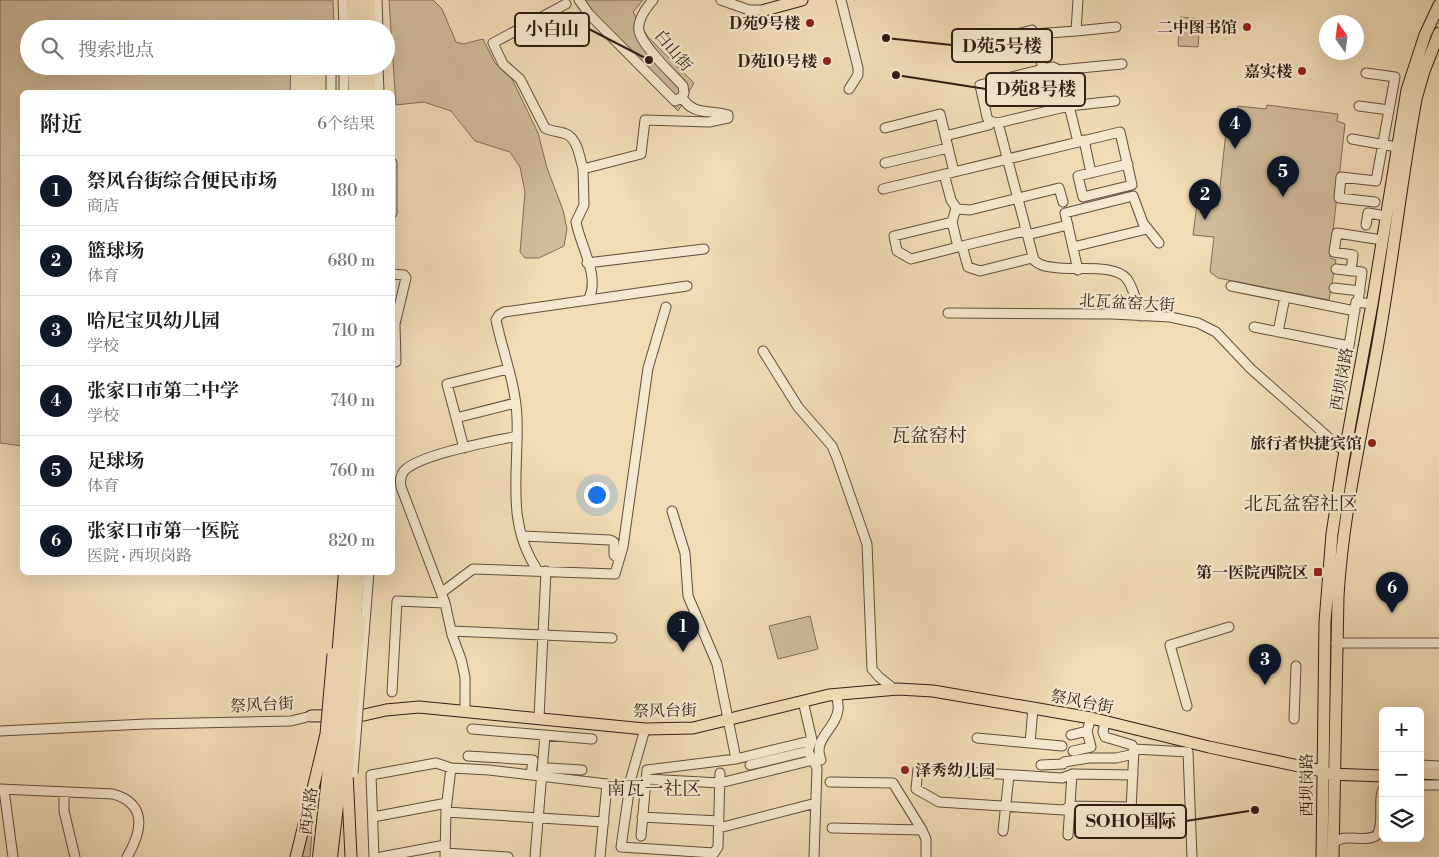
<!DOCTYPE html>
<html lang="zh">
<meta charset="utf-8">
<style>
body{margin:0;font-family:"Libre Bodoni","Noto Serif SC",serif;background:#f6f6f6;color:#202124}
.controls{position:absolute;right:15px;bottom:15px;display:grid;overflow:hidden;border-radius:8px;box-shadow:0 5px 20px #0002}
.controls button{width:45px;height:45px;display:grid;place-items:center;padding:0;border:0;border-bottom:1px solid #e0e0e0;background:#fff;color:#202124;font:25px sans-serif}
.compass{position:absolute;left:1319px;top:15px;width:45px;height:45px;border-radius:50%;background:#fff;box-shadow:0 5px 20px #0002;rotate:346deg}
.you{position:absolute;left:596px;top:494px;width:18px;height:18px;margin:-12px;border:4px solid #fff;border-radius:50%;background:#1a73e8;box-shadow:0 0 0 8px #1a73e833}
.badge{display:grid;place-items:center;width:32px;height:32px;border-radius:50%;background:#111827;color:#fff;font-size:16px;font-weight:700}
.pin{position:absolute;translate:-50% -41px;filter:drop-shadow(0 1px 2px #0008)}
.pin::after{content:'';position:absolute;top:26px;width:18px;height:15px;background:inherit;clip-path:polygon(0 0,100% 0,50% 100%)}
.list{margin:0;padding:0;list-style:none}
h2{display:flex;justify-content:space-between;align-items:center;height:65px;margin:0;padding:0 20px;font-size:21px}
h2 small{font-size:16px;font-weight:400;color:#757577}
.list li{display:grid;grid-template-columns:32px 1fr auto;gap:15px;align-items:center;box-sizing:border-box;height:70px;padding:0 20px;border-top:1px solid #e0e0e0}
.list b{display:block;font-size:19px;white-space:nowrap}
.list p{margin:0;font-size:16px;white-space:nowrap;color:#757577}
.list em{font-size:16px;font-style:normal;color:#757577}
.icon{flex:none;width:28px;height:28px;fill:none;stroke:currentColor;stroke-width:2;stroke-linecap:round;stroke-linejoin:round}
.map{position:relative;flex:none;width:1439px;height:857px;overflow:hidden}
.search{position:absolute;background:#fff;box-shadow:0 5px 20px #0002;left:20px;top:20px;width:375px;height:55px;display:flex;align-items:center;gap:12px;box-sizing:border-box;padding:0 18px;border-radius:28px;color:#757577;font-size:19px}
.panel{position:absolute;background:#fff;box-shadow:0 5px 20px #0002;left:20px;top:90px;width:375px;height:485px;border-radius:8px}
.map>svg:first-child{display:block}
.green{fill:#d0bb9b;stroke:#806c58}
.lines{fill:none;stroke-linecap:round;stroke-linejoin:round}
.minor-casing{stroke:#614c3d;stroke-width:11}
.major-casing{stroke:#311c15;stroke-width:13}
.highway-casing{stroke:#311c15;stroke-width:16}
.minor{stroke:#f6e8d0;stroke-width:9}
.major{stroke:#f1dcb6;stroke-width:11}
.highway{stroke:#f1dcb6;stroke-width:14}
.minor-bridge-casing{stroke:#614c3d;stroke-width:11;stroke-linecap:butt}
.major-bridge-casing{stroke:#311c15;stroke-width:13;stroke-linecap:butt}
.highway-bridge-casing{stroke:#311c15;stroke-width:16;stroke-linecap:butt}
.minor-bridge{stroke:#f6e8d0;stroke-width:9}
.major-bridge{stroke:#f1dcb6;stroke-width:11}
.highway-bridge{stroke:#f1dcb6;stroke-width:14}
.poi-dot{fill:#8f2418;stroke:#f6e8d0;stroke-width:2}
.labels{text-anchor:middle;stroke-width:4.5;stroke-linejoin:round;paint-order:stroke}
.poi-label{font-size:16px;font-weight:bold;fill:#311c15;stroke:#f6e8d0;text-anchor:end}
.street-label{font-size:16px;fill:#311c15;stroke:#f6e8d0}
.quarter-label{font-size:19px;fill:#311c15;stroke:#f6e8d0}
.leader{fill:none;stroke:#311c15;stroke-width:2}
.callout-dot{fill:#311c15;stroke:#f6e8d0;stroke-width:2}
.callout{fill:#f6e8d0;stroke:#311c15;stroke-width:2}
.callout-label{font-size:18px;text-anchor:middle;font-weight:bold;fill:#311c15}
</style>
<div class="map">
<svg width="1439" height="857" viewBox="0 0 1439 857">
<rect width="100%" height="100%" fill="#f1dcb6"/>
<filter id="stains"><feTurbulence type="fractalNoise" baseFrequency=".004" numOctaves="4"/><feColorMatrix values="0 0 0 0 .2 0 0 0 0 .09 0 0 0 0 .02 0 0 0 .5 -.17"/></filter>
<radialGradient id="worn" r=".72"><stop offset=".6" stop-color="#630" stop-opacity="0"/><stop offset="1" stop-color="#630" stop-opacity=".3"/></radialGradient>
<path class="green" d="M0,0H333L334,29H29V66H291L290,92H22V446L0,443Z
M389,0H433L442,9L456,42L463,44L483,39L495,63L512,79L538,133L547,168L563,210L567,229L564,246L539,258H525L520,252L525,192L520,167L510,152L475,141L451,111L424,102L396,105Z
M574,0H643L633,12L648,37L694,83L678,111L587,19Z
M1180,17L1200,19L1198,47L1178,46Z
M1267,105L1338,114L1337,121L1345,124L1330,258L1336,260L1329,300L1218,278L1210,272L1214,237L1193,235L1197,204L1218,206L1228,113L1237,114L1238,106L1266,109Z
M810,616L818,649L778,659L769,626Z
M314,809L310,857H302L311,814Z"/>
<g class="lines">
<defs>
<path id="minor" d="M343,0L344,29
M377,0L378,29
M579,0L589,14L675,101L682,97L684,93L683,86C672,74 642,46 639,31C637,20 646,8 653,0
M721,0L749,10H765
M841,0L858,68V75L849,89
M1078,0L1076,31L1034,34L1043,69L980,85L987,117L989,121L998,123L1034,260C1041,267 1050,267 1060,268C1078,270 1116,264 1127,279C1134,289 1137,304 1141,316
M566,4L493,43L503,64L520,79L545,128C552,132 561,131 568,135C578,141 580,159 583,169
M1076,31L1116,27
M973,45L1032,30L1034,34
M344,66V92
M378,66L379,92
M1043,69L1053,67L1059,70L1122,64
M1366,73L1395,77L1376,181L1341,177L1339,198L1375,202
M331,92V66
M1069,106L1078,142
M1359,106L1389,110
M998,123L1069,106L1115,101
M885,128L940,114L954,172
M945,136L989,125L991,122
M1352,139L1397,147
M1084,140L1091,173
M392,163V213
M885,163L948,148
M944,174L951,200L957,209L970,210L1059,188L1063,202
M883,189L1120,132L1132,185L1083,197L1078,176L1128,164
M952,222L894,236L897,251L911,259L958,247L952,222L956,208
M1366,225L1368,213L1386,216
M1027,235L1068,225
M962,246L968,267L980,271L1032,258
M958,247L1025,231
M1073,247L1147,229
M587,263L704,249
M1336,269L1362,272L1358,302
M1078,270L1065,213L1133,196L1143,223L1159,243
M1351,271L1353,255L1334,252L1337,233L1382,240
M392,274L404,275L406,278L395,324L396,362
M1231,286L1355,311
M1334,288L1360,291
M589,298C600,276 580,245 576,222L584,205L583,169L641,154L645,120L709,122L728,118V115C712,109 693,117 682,97
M948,313L1112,314L1170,317L1198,323L1216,332L1251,369L1345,452
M1254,327L1349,346L1356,302L1372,304
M1278,332L1285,297
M763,351L798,407L832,446L837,458L867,544L872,669L879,677L894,689
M456,418L515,403
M464,448L447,384L508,369
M523,536L610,540L614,542V555L619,559
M538,571C505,523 519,472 517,418C516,385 503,353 496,320L499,315L504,312L687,286
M441,593L473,569L615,574L623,547L648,368L666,307
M451,631L612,638
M1336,643H1439
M392,692L397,601L445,603
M803,701L812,740L808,751L817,768L814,857
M1187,706L1170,645L1229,627
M465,711V677L461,659L452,635L445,603L401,487C400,481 400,474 406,469C426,453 490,442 517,436
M539,718L546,571
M1294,719L1296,666
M1105,721L1103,732L1105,737L1132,745L1134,749L1131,810
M472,729L592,739
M645,729L631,778L621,847L714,853L718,847L720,773
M0,731L146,724L291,721L311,716
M1071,735L1087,731
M977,738L1062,746
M1030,743L1033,708
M1134,749L1188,752L1192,857
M1073,751L1091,747L1087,731L1091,718
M468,756L533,760L531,775
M736,759L810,741
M821,760C812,739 836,729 838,710C839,704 837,699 836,694
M750,765L808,751
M1041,765L1063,764L1064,762L1089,758H1116L1134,754
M1420,765L1439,766
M546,777L548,768L582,770
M646,779L720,783L813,760
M830,782L893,783L922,830L926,839V857
M1420,785H1439
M0,789L113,794C148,804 142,832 127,857
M4,790L13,857
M64,792V811L75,857
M1131,807L1070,806L1064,810L939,802L916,789L918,769L1062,778L1073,774L1133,775
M446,812L604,822
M373,817L447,803
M642,817L719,821
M719,828L816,803
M832,828L922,830
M1003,831L1009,775
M1068,835L1072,774
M641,836L647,770L736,759L717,664L688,596L685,553L672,511
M1334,843C1345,832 1365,844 1377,835C1385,822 1377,803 1383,789
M445,853L508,857
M374,857L371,775L436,763L451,768L489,770L607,784L600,857
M381,857L445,845
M445,857L446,810L451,768
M535,857L545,735"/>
<path id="major" d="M765,10L802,0
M311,716L364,715L386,710L419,707L645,729L693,728L829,695L898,689L933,691L1091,718L1209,747L1322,771
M347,772L351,857
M1420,773L1439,774
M1329,774L1383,776
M296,857L318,768
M1322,857L1325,622L1332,534L1343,462L1372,304L1407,90L1425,35L1439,5
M1333,857L1338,596C1343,512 1362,432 1377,349C1392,266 1401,182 1416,99L1424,71L1439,33"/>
<path id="highway" d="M354,0L355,29
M368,0V29
M355,66L356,92
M368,66V92
M320,857L330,769
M330,857L340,772"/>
</defs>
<use href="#minor" class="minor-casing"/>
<use href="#major" class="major-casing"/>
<use href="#highway" class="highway-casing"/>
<use href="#minor" class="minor"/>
<use href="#major" class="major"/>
<use href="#highway" class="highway"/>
<defs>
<path id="minor-bridge" d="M353,773L369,572"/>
<path id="major-bridge" d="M318,768L326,734L333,654
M347,772L360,620"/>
<path id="highway-bridge" d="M330,769L346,572
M340,772L358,572"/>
</defs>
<use href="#minor-bridge" class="minor-bridge-casing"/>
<use href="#major-bridge" class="major-bridge-casing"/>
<use href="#highway-bridge" class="highway-bridge-casing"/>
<use href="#minor-bridge" class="minor-bridge"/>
<use href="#major-bridge" class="major-bridge"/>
<use href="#highway-bridge" class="highway-bridge"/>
</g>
<g class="poi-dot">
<circle cx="810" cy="23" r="5"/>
<circle cx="1247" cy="27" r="5"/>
<circle cx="827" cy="61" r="5"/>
<circle cx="1302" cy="71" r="5"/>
<circle cx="1372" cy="443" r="5"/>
<rect x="1313" y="567" width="10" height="10" rx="2.5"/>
<circle cx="905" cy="770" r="5"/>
</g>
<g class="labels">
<g class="poi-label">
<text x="800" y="29">D苑9号楼</text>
<text x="1237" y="33">二中图书馆</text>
<text x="817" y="67">D苑10号楼</text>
<text x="1292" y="77">嘉实楼</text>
<text x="1362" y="449">旅行者快捷宾馆</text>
<text x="1308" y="578">第一医院西院区</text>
<text x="915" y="776" text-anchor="start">泽秀幼儿园</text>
</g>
<g class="street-label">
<text transform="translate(674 50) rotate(50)" y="6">白山街</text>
<text transform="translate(1127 302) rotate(3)" y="6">北瓦盆窑大街</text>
<text transform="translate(1341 379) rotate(-80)" y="6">西坝岗路</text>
<text transform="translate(1082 701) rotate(11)" y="6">祭风台街</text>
<text transform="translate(262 704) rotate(-3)" y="6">祭风台街</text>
<text transform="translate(665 710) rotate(-1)" y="6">祭风台街</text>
<text transform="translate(1306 785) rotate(-90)" y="6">西坝岗路</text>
<text transform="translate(308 811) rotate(-83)" y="6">西环路</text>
</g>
<g class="quarter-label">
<text x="929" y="442">瓦盆窑村</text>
<text x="1301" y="510">北瓦盆窑社区</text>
<text x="654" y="795">南瓦一社区</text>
</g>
</g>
<path class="leader" d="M649 60L589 29M886 38L952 45M896 75L986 89M1255 810L1186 821"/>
<g class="callout-dot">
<circle cx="649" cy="60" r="5"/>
<circle cx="886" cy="38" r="5"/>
<circle cx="896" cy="75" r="5"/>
<circle cx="1255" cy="810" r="5"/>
</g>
<g class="callout">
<rect x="515" y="13" width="74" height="33" rx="5"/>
<rect x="952" y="29" width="100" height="33" rx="5"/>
<rect x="986" y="73" width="99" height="33" rx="5"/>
<rect x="1075" y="805" width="111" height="33" rx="5"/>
</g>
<g class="callout-label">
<text x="552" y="35">小白山</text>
<text x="1002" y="52">D苑5号楼</text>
<text x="1036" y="95">D苑8号楼</text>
<text x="1131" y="827">SOHO国际</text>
</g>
<rect width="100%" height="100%" filter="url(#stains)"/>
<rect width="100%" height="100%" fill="url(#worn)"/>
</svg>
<div class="controls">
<button>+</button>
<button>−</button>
<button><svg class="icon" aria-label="layers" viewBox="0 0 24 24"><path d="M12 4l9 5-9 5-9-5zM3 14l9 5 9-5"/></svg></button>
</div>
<svg class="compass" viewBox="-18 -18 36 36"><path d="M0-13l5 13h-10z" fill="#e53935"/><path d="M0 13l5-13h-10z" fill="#757577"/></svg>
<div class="you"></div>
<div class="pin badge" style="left:683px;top:652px">1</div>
<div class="pin badge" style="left:1205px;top:220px">2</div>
<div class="pin badge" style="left:1265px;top:685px">3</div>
<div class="pin badge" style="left:1235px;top:149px">4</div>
<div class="pin badge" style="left:1283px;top:197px">5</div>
<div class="pin badge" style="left:1392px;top:613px">6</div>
<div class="search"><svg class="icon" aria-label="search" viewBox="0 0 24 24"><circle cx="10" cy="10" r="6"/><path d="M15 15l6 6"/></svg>搜索地点</div>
<section class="panel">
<h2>附近<small>6个结果</small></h2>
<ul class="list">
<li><span class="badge">1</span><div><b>祭风台街综合便民市场</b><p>商店</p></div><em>180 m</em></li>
<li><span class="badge">2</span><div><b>篮球场</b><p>体育</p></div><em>680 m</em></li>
<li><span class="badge">3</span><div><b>哈尼宝贝幼儿园</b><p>学校</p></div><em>710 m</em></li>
<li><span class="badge">4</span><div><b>张家口市第二中学</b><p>学校</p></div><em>740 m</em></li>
<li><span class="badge">5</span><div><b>足球场</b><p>体育</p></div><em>760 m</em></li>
<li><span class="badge">6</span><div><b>张家口市第一医院</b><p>医院 · 西坝岗路</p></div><em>820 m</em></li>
</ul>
</section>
</div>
